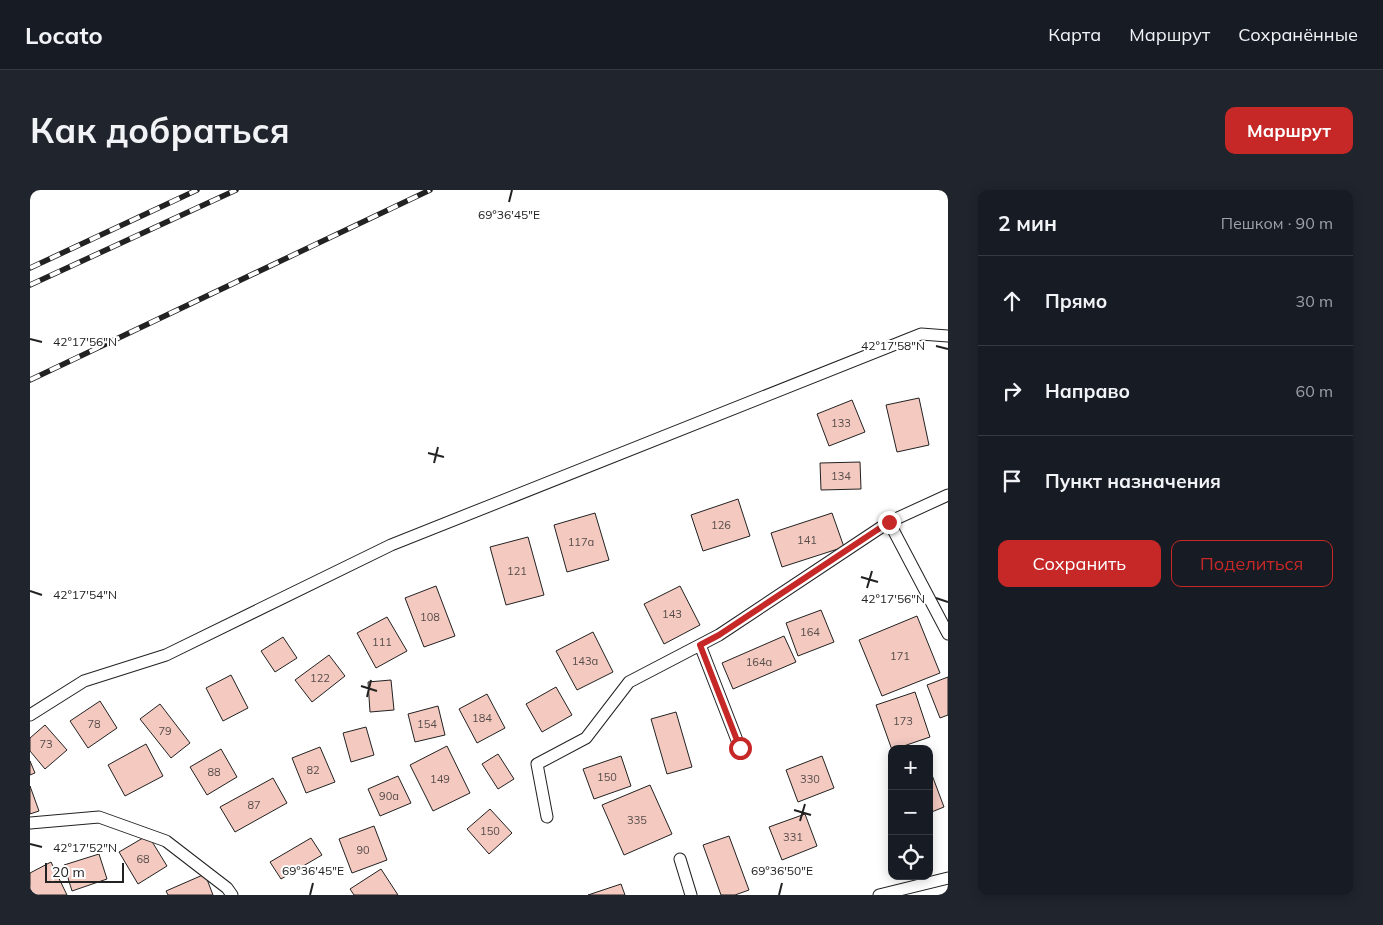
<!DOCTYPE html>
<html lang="ru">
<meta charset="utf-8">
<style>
body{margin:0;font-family:Mulish,sans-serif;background:#20242c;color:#f1f3f6}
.controls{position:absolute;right:15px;bottom:15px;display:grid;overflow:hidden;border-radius:10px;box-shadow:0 2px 12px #0003}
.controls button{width:45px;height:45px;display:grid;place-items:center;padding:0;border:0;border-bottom:1px solid #363941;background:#171b24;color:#f1f3f6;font:25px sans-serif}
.scale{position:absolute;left:15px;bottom:12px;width:79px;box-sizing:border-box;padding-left:5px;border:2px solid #222;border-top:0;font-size:14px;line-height:18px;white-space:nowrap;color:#222;-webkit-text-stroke:4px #fff;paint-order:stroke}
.stop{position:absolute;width:15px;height:15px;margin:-11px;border:4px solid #c62828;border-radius:50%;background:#fff}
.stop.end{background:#c62828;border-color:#fff;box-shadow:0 1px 5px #0008}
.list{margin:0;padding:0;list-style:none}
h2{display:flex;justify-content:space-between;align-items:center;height:65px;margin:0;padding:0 20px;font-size:21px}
h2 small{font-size:16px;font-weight:400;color:#9ea1a6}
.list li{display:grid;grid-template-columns:32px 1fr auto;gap:15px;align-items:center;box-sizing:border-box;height:90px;padding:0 20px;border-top:1px solid #363941}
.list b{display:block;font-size:19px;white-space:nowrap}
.list em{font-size:16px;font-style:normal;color:#9ea1a6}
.actions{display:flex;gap:10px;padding:15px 20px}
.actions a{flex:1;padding:11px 0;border:1px solid #c62828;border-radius:10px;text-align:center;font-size:18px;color:#c62828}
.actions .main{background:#c62828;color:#fff}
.icon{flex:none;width:28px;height:28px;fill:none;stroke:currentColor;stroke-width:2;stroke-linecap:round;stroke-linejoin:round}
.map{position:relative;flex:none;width:918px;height:705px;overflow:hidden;border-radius:10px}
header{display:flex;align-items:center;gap:30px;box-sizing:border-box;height:70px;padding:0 25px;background:#171b24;border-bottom:1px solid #363941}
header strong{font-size:24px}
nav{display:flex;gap:28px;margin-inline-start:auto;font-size:18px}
.intro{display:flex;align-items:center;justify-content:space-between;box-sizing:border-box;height:120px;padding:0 30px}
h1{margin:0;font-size:35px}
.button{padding:12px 22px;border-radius:10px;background:#c62828;color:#fff;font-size:18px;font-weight:700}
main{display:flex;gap:30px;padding:0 30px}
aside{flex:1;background:#171b24;border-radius:10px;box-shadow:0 2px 12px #0003}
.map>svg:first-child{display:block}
.building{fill:#f3c9c0;stroke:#222}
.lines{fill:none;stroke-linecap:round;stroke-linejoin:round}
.service-casing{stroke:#222;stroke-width:13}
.service{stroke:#fff;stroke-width:11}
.rail-casing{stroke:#222;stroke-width:5.5}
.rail{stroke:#fff;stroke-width:4;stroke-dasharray:11;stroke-linecap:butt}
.route{stroke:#c62828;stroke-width:6}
.ticks{fill:none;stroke:#222;stroke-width:2}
.labels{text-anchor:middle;stroke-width:4;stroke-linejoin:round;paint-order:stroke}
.number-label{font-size:11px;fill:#564c4a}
.ticks-label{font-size:12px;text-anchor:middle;fill:#222;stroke:#fff;stroke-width:4;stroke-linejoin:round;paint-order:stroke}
</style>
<header>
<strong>Locato</strong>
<nav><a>Карта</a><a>Маршрут</a><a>Сохранённые</a></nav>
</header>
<div class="intro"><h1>Как добраться</h1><a class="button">Маршрут</a></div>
<main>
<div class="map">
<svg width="918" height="705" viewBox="0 0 918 705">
<rect width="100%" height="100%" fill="#fff"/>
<path class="building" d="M889,208L899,255L867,262L856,215Z
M822,210L835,242L799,256L787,224Z
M830,272L831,299L791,300L790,273Z
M708,309L720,346L673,361L661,325Z
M565,323L579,370L537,382L524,335Z
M802,323L814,357L752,377L741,343Z
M498,347L514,405L476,415L460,357Z
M406,396L425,446L394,457L375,408Z
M650,396L670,435L634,454L614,414Z
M791,420L804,452L768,466L756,433Z
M887,426L910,483L852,506L829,450Z
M357,427L377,461L346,478L327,443Z
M563,442L583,482L547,500L526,461Z
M754,446L766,472L703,499L692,473Z
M253,447L267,468L245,482L231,461Z
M299,465L315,486L282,512L265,490Z
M201,485L218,518L193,531L176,498Z
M918,487V525L910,528L897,495Z
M361,490L364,520L340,522L338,492Z
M526,497L542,525L512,542L496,514Z
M885,502L900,547L862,560L846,515Z
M457,504L475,538L447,553L429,519Z
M70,511L87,538L58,558L40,531Z
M130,514L160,553L141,568L110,529Z
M408,516L415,545L385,552L378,524Z
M646,522L662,577L637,584L621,529Z
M15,535L37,560L15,579L0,561V548Z
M336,537L344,565L321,572L313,543Z
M116,554L133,586L95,606L78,575Z
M417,556L440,603L403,621L380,575Z
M290,557L305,592L276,603L262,568Z
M191,559L207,587L177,605L160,577Z
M468,564L484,589L468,599L452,574Z
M591,566L601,596L564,609L553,579Z
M792,566L804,598L768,612L756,580Z
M0,571L5,583L0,585Z
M899,585H902L914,617L899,623Z
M368,586L381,613L350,626L338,599Z
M243,588L257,613L205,642L190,617Z
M620,595L642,644L594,665L572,615Z
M0,596L9,621L0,624Z
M460,619L482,643L459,664L437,639Z
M775,624L787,656L752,670L739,637Z
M344,636L357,670L322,683L309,649Z
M118,645L137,676L108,694L89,662Z
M699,646L719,700L705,705H691L673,655Z
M281,648L292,665L251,689L240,672Z
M69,664L77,689L42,701L34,675Z
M21,672L37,705H3L0,699V683Z
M351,679L368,705H324L320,699Z
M175,684L183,705H138L136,701Z
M591,694L595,705H558Z"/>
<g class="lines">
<defs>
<path id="service" d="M859,332L918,444
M670,455L710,558
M0,525L54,491L136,465L361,355L891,144L918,146
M517,627L507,574L556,548L599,492L689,445L859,332L918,305
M0,633L69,627L136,651L197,698L202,705
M650,669L661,705
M849,705L918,688"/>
</defs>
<use href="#service" class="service-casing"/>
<use href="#service" class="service"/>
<defs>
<path id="rail" d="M0,78L167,0
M0,95L206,0
M0,190L400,0"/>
</defs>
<use href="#rail" class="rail-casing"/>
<use href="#rail" class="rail"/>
</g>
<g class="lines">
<path class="route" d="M710,558L670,455L689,445L859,332"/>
</g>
<path class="ticks" d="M479,12L482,0M0,149L12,152M906,156L918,159M398,263L414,267M404,273L408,257M831,387L848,392M837,398L842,381M0,401L12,405M906,408L918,412M331,496L347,501M337,507L341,490M764,620L781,625M770,631L775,614M0,654L12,657M280,705L283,693M749,705L752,693"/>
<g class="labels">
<g class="number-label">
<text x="811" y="237">133</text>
<text x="811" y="290">134</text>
<text x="691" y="339">126</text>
<text x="777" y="354">141</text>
<text x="551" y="356">117а</text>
<text x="487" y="385">121</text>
<text x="642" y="428">143</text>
<text x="400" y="431">108</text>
<text x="780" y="446">164</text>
<text x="352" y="456">111</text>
<text x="870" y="470">171</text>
<text x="555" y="475">143а</text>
<text x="729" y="476">164а</text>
<text x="290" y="492">122</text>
<text x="452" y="532">184</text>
<text x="873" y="535">173</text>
<text x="64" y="538">78</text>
<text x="397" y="538">154</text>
<text x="135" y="545">79</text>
<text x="16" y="558">73</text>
<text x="283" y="584">82</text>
<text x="184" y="586">88</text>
<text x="577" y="591">150</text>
<text x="410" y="593">149</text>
<text x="780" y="593">330</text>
<text x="359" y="610">90а</text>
<text x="224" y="619">87</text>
<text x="607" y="634">335</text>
<text x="460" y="645">150</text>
<text x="763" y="651">331</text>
<text x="333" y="664">90</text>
<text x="113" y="673">68</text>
</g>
</g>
<g class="ticks-label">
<text x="479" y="29">69°36'45"E</text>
<text x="55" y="156">42°17'56"N</text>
<text x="863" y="160">42°17'58"N</text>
<text x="55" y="409">42°17'54"N</text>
<text x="863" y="413">42°17'56"N</text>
<text x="55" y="662">42°17'52"N</text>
<text x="283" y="685">69°36'45"E</text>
<text x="752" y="685">69°36'50"E</text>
</g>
</svg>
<div class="controls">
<button>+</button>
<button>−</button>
<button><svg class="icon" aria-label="locate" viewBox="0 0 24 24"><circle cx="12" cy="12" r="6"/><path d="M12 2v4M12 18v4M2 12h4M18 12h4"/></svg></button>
</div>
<div class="scale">20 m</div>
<div class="stop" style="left:710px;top:558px"></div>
<div class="stop end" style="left:859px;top:332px"></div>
</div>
<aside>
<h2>2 мин<small>Пешком · 90 m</small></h2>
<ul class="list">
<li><svg class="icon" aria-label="ahead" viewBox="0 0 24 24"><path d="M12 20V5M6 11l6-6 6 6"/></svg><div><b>Прямо</b></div><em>30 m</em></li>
<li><svg class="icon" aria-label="right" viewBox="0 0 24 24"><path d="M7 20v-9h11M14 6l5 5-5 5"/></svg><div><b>Направо</b></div><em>60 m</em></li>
<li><svg class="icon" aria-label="arrive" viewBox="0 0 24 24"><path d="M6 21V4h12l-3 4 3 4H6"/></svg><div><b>Пункт назначения</b></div></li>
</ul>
<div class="actions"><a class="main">Сохранить</a><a>Поделиться</a></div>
</aside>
</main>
